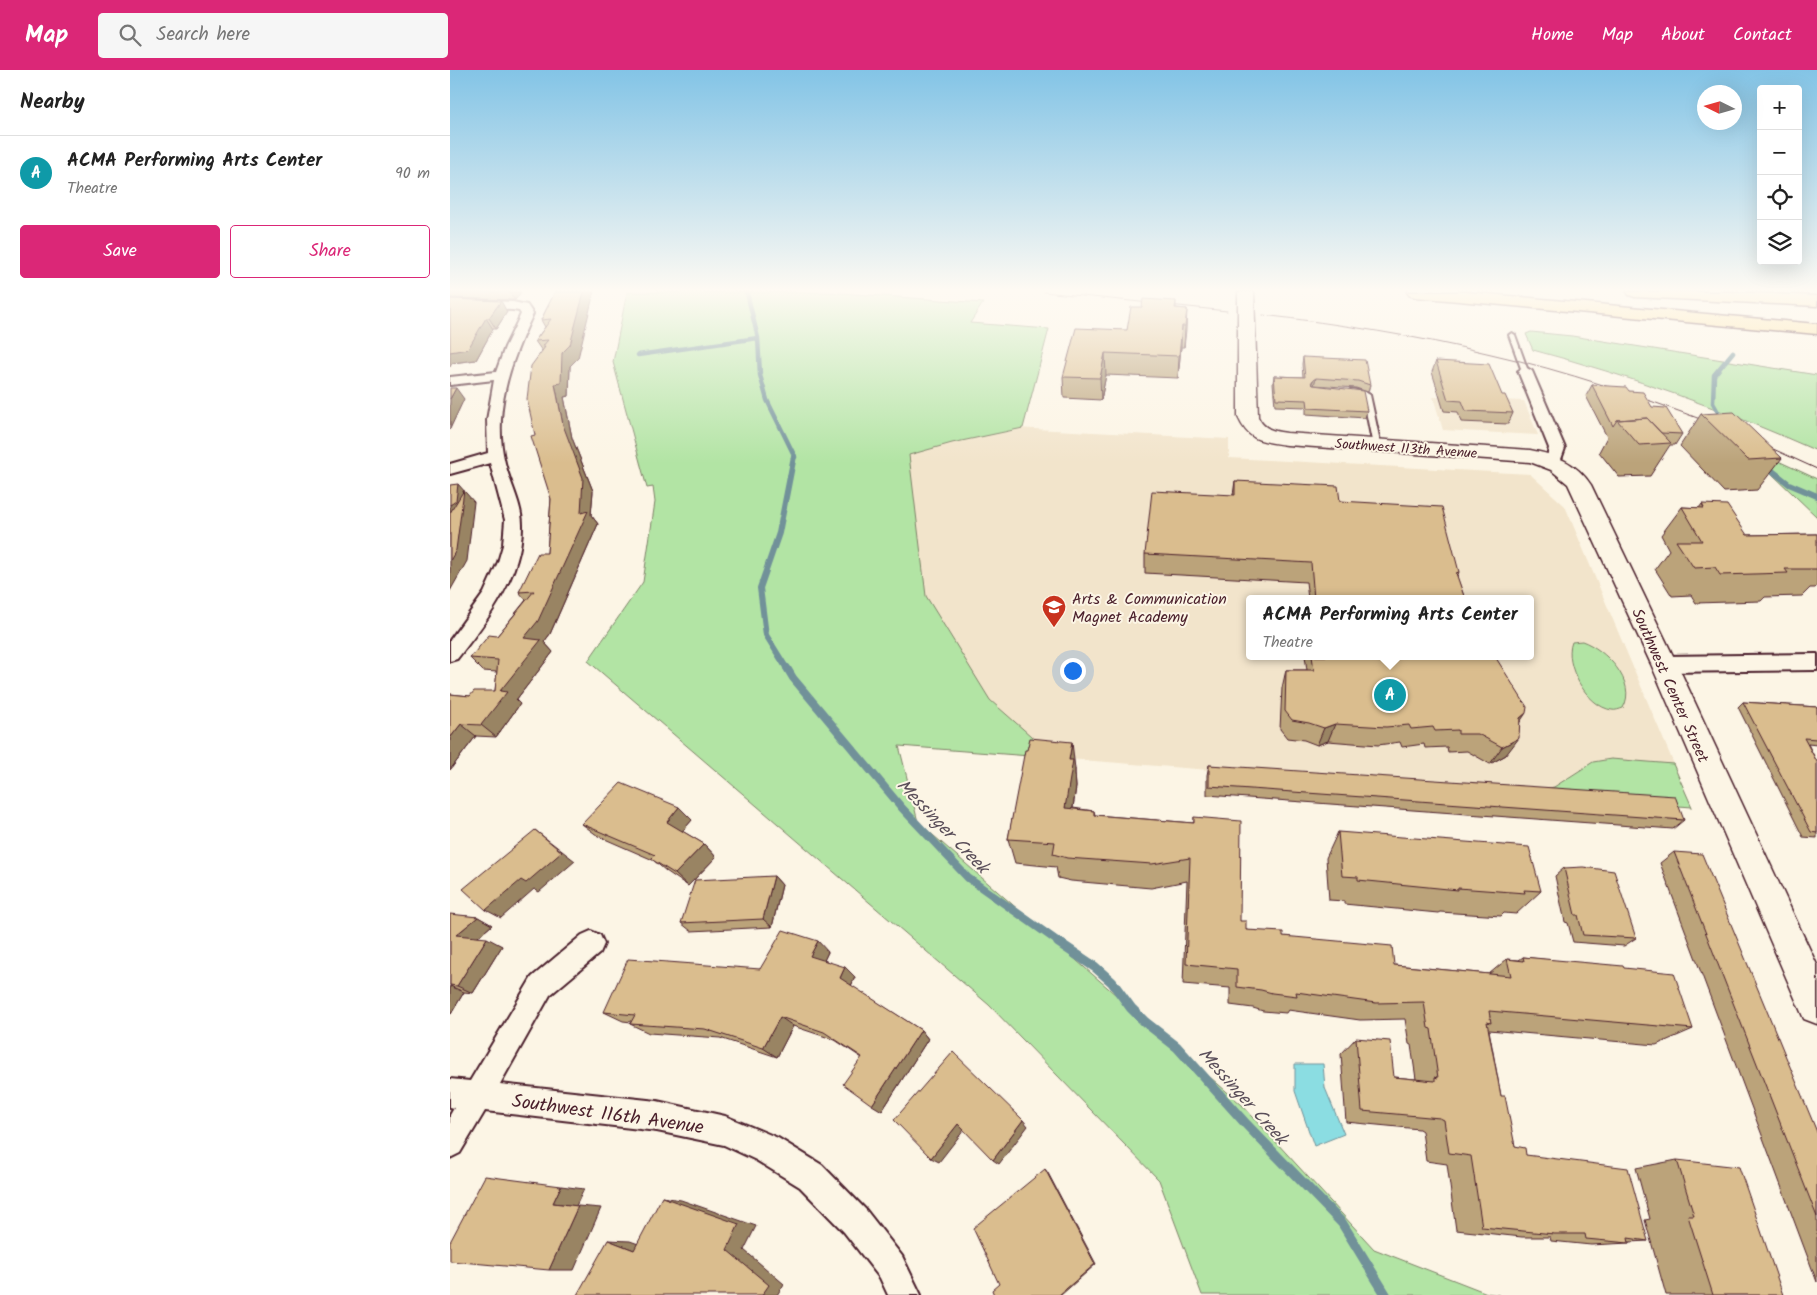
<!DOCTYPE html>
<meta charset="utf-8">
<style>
body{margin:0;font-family:Kalam,sans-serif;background:#f6f6f6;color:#222}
.controls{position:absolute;right:15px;top:15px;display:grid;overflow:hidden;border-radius:5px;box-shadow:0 5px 20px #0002}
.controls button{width:45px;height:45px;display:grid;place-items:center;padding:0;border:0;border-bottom:1px solid #e0e0e0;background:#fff;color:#222;font:25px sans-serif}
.compass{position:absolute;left:1247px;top:15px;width:45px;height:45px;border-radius:50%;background:#fff;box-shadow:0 5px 20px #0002;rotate:275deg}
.you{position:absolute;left:622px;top:600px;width:18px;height:18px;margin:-12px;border:4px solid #fff;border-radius:50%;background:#1a73e8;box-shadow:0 0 0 8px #1a73e833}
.badge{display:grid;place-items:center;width:32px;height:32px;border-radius:50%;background:#db2777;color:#fff;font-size:16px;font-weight:700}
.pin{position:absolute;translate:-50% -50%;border:2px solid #fff;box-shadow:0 1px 5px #0006}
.popup{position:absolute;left:796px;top:525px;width:288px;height:65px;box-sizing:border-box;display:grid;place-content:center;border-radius:5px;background:#fff;filter:drop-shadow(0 1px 4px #0005);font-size:16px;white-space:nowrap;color:#767676}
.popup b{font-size:19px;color:#222}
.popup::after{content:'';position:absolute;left:50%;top:100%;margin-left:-10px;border:10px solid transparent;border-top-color:#fff}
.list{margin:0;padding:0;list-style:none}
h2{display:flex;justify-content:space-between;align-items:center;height:65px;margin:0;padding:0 20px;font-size:21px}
h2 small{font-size:16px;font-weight:400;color:#767676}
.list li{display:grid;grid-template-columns:32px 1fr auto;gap:15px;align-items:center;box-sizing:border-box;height:75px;padding:0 20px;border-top:1px solid #e0e0e0}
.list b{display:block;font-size:19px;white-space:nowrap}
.list p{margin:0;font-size:16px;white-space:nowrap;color:#767676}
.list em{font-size:16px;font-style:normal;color:#767676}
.actions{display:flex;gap:10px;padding:15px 20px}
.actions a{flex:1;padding:11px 0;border:1px solid #db2777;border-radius:5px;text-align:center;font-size:18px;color:#db2777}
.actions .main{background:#db2777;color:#fff}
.icon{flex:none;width:28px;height:28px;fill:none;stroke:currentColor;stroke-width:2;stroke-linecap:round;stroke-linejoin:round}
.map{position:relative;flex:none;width:1367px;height:1225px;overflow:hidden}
header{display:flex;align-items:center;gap:30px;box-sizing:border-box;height:70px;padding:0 25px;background:#db2777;color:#fff}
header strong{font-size:24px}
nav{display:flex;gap:28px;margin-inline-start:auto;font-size:18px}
.search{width:350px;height:45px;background:#f6f6f6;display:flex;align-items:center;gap:12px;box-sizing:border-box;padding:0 18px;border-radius:5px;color:#767676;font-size:19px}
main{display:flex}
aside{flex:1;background:#fff}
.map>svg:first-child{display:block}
.built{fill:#f2e4cb;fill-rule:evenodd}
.green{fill:#b2e4a4;stroke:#7e8268}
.water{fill:#8bdde2;stroke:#719199}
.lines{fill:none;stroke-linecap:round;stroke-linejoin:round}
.stream-far3{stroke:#719199;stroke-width:4.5}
.stream-far2{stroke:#719199;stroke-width:6}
.stream-far1{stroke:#719199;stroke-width:8}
.stream{stroke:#719199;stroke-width:10}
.lane-casing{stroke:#4a1f2b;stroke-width:4}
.street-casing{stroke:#4a1f2b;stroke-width:4}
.secondary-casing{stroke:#4a1f2b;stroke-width:3}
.highway-casing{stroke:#4a1f2b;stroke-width:3}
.lane{fill:#fcf5e5;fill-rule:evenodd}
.street{fill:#fcf5e5;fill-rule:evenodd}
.secondary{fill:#fcf5e5;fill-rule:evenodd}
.highway{fill:#fbdf96;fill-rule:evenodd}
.tram{stroke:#4a1f2b;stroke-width:1}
.wall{fill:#bba37a;stroke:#4a1f2b}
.shaded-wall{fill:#998463;stroke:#4a1f2b}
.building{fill:#dabd8e;stroke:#4a1f2b}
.labels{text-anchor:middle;stroke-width:4;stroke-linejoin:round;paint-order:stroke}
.far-street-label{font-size:14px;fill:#4a1f2b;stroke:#fcf5e5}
.poi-label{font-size:16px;fill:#4a1f2b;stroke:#fcf5e5;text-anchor:start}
.street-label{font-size:16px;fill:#4a1f2b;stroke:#fcf5e5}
.water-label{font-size:18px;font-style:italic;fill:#5a4e59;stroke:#fcf5e5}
.near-street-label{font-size:19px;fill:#4a1f2b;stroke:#fcf5e5}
</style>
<header>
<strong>Map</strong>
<div class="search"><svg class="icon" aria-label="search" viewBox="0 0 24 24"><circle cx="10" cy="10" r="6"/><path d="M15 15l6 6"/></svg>Search here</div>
<nav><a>Home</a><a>Map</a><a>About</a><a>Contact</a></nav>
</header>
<main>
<aside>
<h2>Nearby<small></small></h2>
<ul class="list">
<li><span class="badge" style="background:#0f9aa8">A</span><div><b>ACMA Performing Arts Center</b><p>Theatre</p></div><em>90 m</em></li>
</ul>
<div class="actions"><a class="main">Save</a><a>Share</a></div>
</aside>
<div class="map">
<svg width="1367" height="1225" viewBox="0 0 1367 1225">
<rect width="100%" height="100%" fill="#fcf5e5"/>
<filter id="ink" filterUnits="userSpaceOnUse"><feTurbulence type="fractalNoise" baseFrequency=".02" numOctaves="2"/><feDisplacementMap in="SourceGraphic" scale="10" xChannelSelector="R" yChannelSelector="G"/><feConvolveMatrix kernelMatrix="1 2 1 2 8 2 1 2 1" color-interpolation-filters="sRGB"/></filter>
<g filter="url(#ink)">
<path class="built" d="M983,327L1074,331L1088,365L993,360Z
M335,346L779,369V388L1080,404L1115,436L1242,737L448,676ZM800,529H1080V586H800Z"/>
<path class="green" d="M177,222H377L533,233L520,253L599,259L573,358L502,373L459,385L476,526L540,630L606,688L449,676L468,752L792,1035L924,1179L1037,1223L1049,1225H752L709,1110L539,935L138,591L193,512L205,432L203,417L197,418L163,292Z
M1081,262L1122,266L1367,305V381C1275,340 1181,306 1083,280L1076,264Z
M1298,381L1326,390L1367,409V447Z
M1132,571C1155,579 1188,612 1173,638C1170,639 1165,641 1162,640C1137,637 1113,594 1122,572Z
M1161,689L1223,694L1242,737L1069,724L1104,717L1143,692Z"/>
<path class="water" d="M845,994H873L875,1018L894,1064L864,1076L845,1021Z"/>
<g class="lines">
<path class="stream-far3" d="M295,222L297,223L308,268L310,305L317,330L345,387
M188,285L308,268
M1273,351L1263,333L1264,305L1283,282"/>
<path class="stream-far2" d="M1315,395L1339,414L1367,426
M337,599L316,565L310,518L329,463L344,386"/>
<path class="stream-far1" d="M337,598L343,608L452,738L518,808L610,873"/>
<path class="stream" d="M608,872L645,897L662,912L681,938L695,952L727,977L796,1054L892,1153L936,1225"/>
<defs>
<path id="lane" d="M1062,263L1065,265L1078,301L1077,302L1072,301L1059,265Z
M902,319L915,322L920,325L931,376L930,378H927L923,376L913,326L900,322L899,321Z"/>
<path id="street" d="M0,229L63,232L77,235L83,244C61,290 42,342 55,393C60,414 72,434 72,455C73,505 36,552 7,589L0,591V570L34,523L48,492L53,475L55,450L40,393L0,404V394L38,383L37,350L44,310L0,315V307L46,302L55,277L71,244L69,241L63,240L0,237Z
M1075,297L1082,301L1115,378L1109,395H1099L1096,392L1099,378L1068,301Z
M1367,584V600L1214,602L1207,599L1204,594L1207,589L1214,586Z
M141,861L150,865L154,874L150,883L100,925L50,1014L207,1031L275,1046L328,1068L372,1095L416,1140L452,1186L471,1225H438L430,1208L394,1162L350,1117L306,1090L274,1075L207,1061L35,1041L10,1083L0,1088V1045L4,1038L0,1037V1009L20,1011L82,907L132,865Z"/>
<path id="secondary" d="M788,222H804L808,347C814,360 824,361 837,363L1080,380C1106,385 1126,392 1141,415L1227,594L1367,895V954L1354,949L1201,594L1118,414L1101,400L1080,392L837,375C812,371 799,372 788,347Z"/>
<path id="highway" d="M957,222H1016L1367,254V264L965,227L959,225Z
M1177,222H1279L1367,226V236L1185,227L1179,225Z"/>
</defs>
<use href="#lane" class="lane-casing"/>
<use href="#street" class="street-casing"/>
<use href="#secondary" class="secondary-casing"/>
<use href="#highway" class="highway-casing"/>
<use href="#lane" class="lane"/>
<use href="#street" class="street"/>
<use href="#secondary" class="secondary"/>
<use href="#highway" class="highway"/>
<path class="tram" d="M594,222L777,241
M813,245C890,254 966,266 1041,284C1116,301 1189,326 1261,353
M1310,373L1367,399"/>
</g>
<path class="wall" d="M0,222H71L65,230L0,228Z
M105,222L128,288L120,296L119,326L114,327L122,368L143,421L141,445L148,454L100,564L94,572L103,582L66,630L70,634L46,667L26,666L0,700V624L20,626L45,621L47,602L33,601L20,588L47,566L76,530L69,522L97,483L101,429L92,281L85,271L95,257L91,250Z
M0,229L57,242L46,259H43L26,290L2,293Z
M726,231V238L737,239L734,277H731L728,308L656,305L651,330L614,328L613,307L677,260L692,237Z
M853,287L920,315L918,322L906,318L864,315L917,341L915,348L856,344V337L825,336L823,313L824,306L853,307L852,294Z
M986,291L1052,325L1063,343L1058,354L1011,352L1008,342L994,341L982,302Z
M1142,315L1179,321L1202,337L1232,364L1225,375H1220L1200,406L1169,407L1149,382L1157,367L1136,326Z
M1251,344L1332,388L1307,420L1274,422L1230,376Z
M785,411L890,431L1009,502L1007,507L1015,529H858L856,512L695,503V484L783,425Z
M1252,434L1297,465L1367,464V516L1365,518H1360L1352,526L1315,527L1311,531L1246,533L1241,525L1222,526L1205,499L1219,480L1211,465L1232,437L1249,438Z
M855,586H1043L1069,653L1056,685L1040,694L1017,681L998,682L997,677L975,678L974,674L952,677L950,672L928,675L878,671L867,675L854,670L837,668L830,659L832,618L836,600H857Z
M1293,632L1367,637V675L1358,674L1367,692V768L1353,767L1288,637Z
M577,680L625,699V703L626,717L623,738L644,741L645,745L744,753V747L790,851L796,860L833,866L944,895L1039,904L1057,889L1069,890L1073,887L1174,898L1243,959L1206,975L1039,960L1051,1026L1065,1076L1076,1085L1198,1171L1179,1172V1173L1141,1175L1101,1171L1100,1167H1072L1006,1160L997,1094L976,1091L972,1061L969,1059L896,1052L891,984L906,968L944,1007L966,1009L961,975L959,974L955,949L910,950L838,940L836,943L813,941L803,938L780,935V918L733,914L737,811L701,818L621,811L608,808L606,797L565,793L558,769Z
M759,695L1234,750L1223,759L757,725V705Z
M229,737L242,750L232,761L254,774L266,787L238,816L216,801L203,790L148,766L132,754Z
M888,762L1091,821L1066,844L1054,843L1051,846L990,842L988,843L894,834V831L879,830L876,788Z
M1224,782L1367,1062V1212L1210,793Z
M1114,798L1186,868L1174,876L1123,872L1118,853L1115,852L1105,806Z
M324,806L332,815L322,857L241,861L231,853Z
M0,845L28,847L42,855L28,867L52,876L23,923L14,922L1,944H0Z
M378,882L374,890L405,907L401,916L471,960L478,969L432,1041L412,988L385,970L343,956L327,987L270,968L199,963L180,954L181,952L173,951L154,942L310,899Z
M1227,1090L1333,1225H1216L1195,1150L1200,1149L1186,1098Z"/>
<path class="shaded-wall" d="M59,222H71L65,230Z
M134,222H144L128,288L120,296L119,326L114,327L122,368L143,421L141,445L148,454L100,564L94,572L103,582L66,630L70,634L46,667L31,655L50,621L131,443L113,355L105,314L112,283Z
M51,231L57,242L46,259L39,248Z
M737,239L736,260L734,277L735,256Z
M36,248L43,259L26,290L2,293L0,297V282Z
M732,256L731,277L728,308L729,286Z
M655,283L656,305L651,330L650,308Z
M866,308L864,315L861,316L863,310Z
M6,318L14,329L0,359V329Z
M8,414L24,432L17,491L0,521V435Z
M1076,643L1064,661L1070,648Z
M11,654L26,666L0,700V668Z
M885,654L878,671L867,675L874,658Z
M1069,668L1056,685L1040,694L1052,677Z
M622,672L625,699V703L626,717L619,763L615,738L619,690Z
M229,737L242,750L230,764L217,752Z
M85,760L125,791L89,822L84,819L51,848L36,840Z
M254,774L266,787L238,816L225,804Z
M324,806L332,815L322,857L313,849Z
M28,847L42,855L21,873L6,865Z
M37,868L52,876L23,923L7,916Z
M368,871L378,882L371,897L360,886Z
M395,897L405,907L400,918L390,908Z
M0,916L14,922L1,944L0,943Z
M330,947L343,956L327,987L313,978Z
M471,960L478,969L432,1041L422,1035Z
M573,1050L578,1056L549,1094L543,1090Z
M508,1054L514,1060L489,1092L481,1088Z
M595,1099L598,1103L646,1194L611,1225H609Z
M111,1116L134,1119L126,1136L103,1133Z
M212,1127L231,1130L306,1156L294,1180L334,1214L327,1225H312L277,1180Z
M128,1136L151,1138L124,1200H99Z
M158,1170L180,1171L205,1180H184Z"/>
<path class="building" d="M105,222H134L120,275L112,283L111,313L105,314L113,355L133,408L131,443L138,441L88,551L74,568L91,570L50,621L57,622L31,655L11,654L0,668V624L20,626L24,621H45L48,590L20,588L39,565L47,566L84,521L69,522L88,483H97L101,429L81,366L85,365L77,329L81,296L95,277H92L98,270L85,271L101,249L91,250Z
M0,229L51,231L39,248H36L18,279L0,282Z
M693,229L726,231L725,238L737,239L735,256H732L729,286L655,283L650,308L613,307L626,258L677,260L681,237H692Z
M853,287L915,290L920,315L908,311L866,308L863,310L861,313L863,315L913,321L917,341L858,338L857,330L826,329L824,306L855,307Z
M986,291L1039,294L1052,325H1055L1063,343L1016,341L1012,331L998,330Z
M1142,315L1176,317L1179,321L1193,322L1202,337L1216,338L1232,364L1211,363L1197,348L1167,350L1163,356Z
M0,318H6L0,329Z
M1284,342L1332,388L1298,390L1251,344Z
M1197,348L1221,373L1189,375L1167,350Z
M785,411L888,416L890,431L992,437L1009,502L1006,503L1015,529H864L861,493L695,484L702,421L785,425Z
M8,414L6,431L0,435V415Z
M14,420L6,480L0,491V443Z
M1252,434L1277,435L1297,465L1367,464V499H1335L1338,503L1270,505L1265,497L1244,498L1226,471H1252L1232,437L1254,438Z
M862,586H1043L1044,588H1046L1077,637L1076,643L1070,648L1069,668L1052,677L1028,664H1008V660L985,661L983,657L961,659L959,655L936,657L885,654L874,658L859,653L842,650L835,641L836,600H864Z
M1293,632L1367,637V669L1354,668L1367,692V763L1361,762Z
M580,668L622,672L619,690H623L615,738L644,741V745L744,753V747L791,751L790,851H796V860L833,862V866L942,876L944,895L1061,906L1057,889L1074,891L1073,887L1173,896L1174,898L1224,903L1243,959L1039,941L1041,953L1037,952L1051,1026H1055L1065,1076L1075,1078L1076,1085L1178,1098L1198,1171L1178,1168L1179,1173L1136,1169L1135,1164H1104L1032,1157L1021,1086L999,1083L994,1050L990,1048L912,1041L906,968L940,971L944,1007L985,1011V1007L988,1008L981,959L978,958L974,932L926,933L846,922L847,926L822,923L811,920L787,917V899L736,894L740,788L702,794L617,788L603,784L605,772L558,769L575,680H577Z
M759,695L1225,726L1234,750L759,716Z
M171,713L229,737L217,752L254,774L225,804L201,789L205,785L132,754Z
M85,760L112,782L76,813L71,810L36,840L13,819Z
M888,762L1079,777L1091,821L1074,820L1075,823L1008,818V820L908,810V807L892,806Z
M1224,782L1252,784L1367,1062V1147Z
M1133,797L1164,801L1186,868L1133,865L1128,845H1125L1114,798Z
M324,806L313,849L231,853L245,810Z
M0,844L28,847L6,865L37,868L7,916L0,915Z
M333,860L368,871L360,886L395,897L390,908L471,960L422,1035L393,1014L412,987L374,962L330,947L313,978L255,959L180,954L185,945L154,942L178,889L310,899Z
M503,982L573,1050L543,1090L508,1054L481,1088L444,1050Z
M1227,1090L1289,1097L1333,1225H1263L1238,1146H1244Z
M595,1099L645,1194L609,1225H544L542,1220L549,1214L523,1158Z
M35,1106L111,1116L103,1133L128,1136L99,1200L0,1191V1172Z
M212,1127L289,1154L277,1180L319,1215L312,1225H127L158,1170L184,1180Z"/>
</g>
<linearGradient id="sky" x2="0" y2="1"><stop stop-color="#83c4e6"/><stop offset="0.56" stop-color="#fefaf3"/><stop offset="1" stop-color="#fefaf3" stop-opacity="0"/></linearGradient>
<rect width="1367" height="393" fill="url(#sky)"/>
<defs>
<symbol id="school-pin" viewBox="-11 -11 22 30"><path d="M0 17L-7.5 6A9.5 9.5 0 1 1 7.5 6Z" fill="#c8321e" stroke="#fcf5e5"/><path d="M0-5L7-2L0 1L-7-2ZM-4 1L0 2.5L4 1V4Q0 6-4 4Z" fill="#fff"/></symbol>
</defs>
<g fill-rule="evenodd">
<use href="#school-pin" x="590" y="523" width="28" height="38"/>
</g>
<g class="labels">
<g class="far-street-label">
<text transform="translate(956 378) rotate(4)" y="5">Southwest 113th Avenue</text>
</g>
<g class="poi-label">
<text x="622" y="534">Arts &amp; Communication<tspan x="622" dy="18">Magnet Academy</tspan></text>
</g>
<g class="street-label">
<text transform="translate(1221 615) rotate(66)" y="6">Southwest Center Street</text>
</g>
<g class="water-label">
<text transform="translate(493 756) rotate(46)" y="6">Messinger Creek</text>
<text transform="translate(793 1026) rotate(48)" y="6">Messinger Creek</text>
</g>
<g class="near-street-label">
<text transform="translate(158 1043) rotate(8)" y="7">Southwest 116th Avenue</text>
</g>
</g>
</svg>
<div class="controls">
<button>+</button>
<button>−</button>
<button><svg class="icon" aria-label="locate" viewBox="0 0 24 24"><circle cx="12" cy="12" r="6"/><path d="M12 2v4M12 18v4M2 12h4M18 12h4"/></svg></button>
<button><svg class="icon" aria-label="layers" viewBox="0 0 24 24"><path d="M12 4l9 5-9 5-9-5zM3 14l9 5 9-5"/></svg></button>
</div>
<svg class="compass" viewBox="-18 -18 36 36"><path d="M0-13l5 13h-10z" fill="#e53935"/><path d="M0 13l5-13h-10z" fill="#767676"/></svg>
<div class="you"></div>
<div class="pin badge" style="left:940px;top:625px;background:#0f9aa8">A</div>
<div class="popup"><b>ACMA Performing Arts Center</b>Theatre</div>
</div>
</main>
